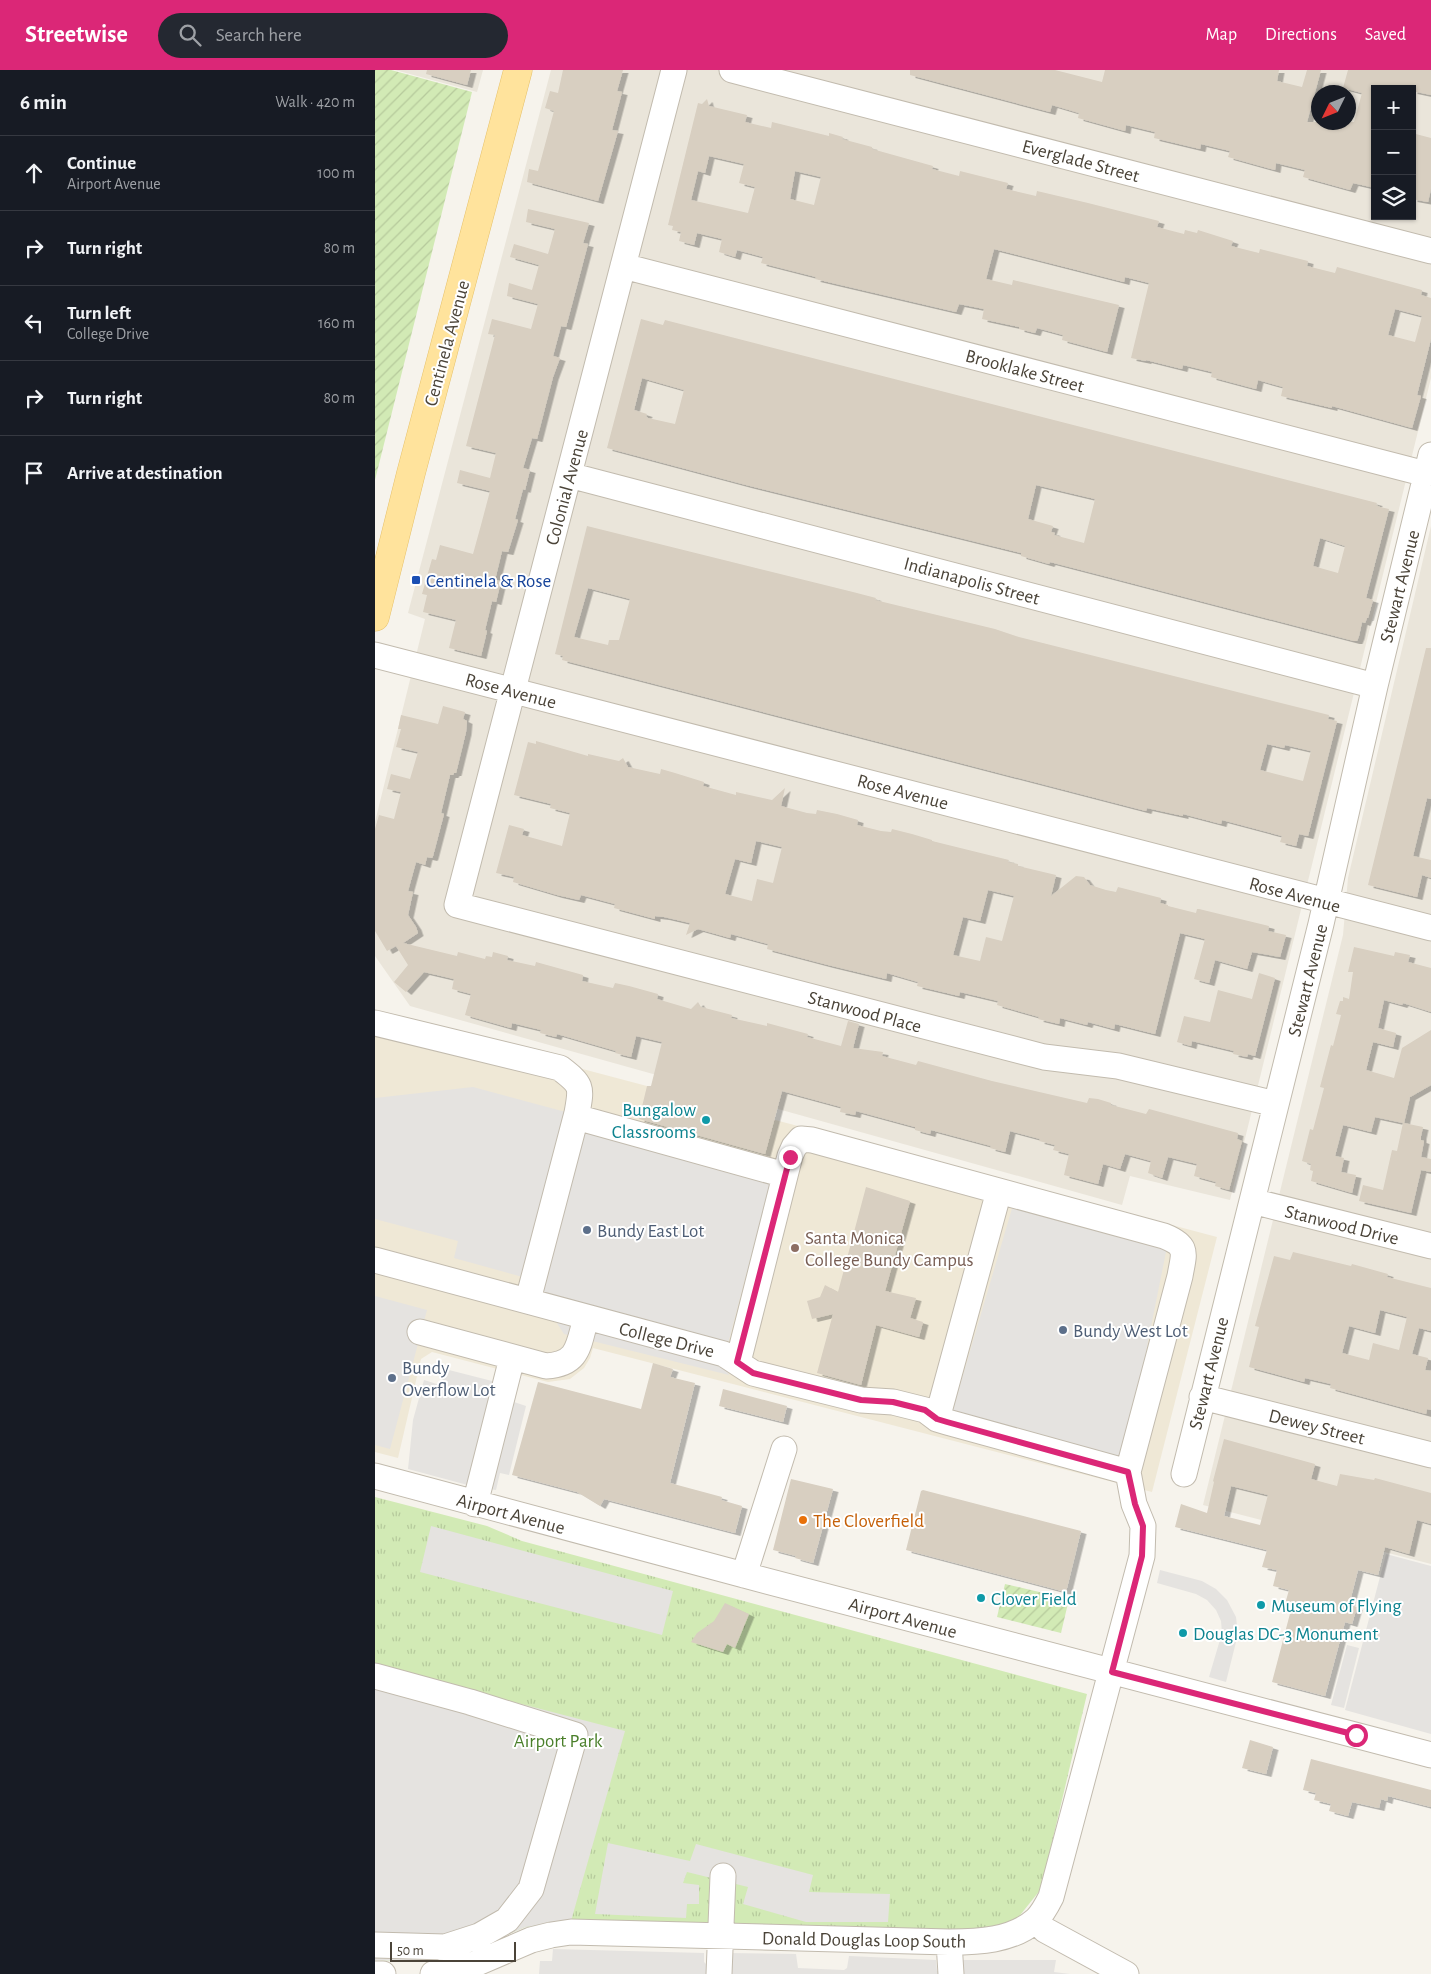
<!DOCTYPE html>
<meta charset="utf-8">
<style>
body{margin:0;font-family:"Alegreya Sans",sans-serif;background:#242831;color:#f1f3f6}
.controls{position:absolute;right:15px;top:15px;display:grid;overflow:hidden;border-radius:0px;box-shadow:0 1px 4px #0004}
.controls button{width:45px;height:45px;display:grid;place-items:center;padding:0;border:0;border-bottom:1px solid #363941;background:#171b24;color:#f1f3f6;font:25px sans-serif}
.compass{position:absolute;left:936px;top:15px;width:45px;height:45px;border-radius:50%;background:#171b24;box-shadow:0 1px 4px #0004;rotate:227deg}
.scale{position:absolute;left:15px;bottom:12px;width:126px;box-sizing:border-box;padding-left:5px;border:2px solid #4b4439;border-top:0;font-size:14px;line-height:18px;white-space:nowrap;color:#4b4439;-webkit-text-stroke:4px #fff;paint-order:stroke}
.stop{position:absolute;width:15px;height:15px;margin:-11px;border:4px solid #db2777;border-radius:50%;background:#fff}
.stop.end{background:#db2777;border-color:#fff;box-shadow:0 1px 5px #0008}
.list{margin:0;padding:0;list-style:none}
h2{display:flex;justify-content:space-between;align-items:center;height:65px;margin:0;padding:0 20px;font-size:21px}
h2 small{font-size:16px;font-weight:400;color:#9ea1a6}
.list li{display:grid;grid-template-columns:32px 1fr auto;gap:15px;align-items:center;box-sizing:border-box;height:75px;padding:0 20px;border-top:1px solid #363941}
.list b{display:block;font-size:19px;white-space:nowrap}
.list p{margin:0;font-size:16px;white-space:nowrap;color:#9ea1a6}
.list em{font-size:16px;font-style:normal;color:#9ea1a6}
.icon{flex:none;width:28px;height:28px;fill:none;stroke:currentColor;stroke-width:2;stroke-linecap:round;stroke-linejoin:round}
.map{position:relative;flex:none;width:1056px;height:1904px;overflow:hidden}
header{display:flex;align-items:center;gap:30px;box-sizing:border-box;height:70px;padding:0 25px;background:#db2777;color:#fff}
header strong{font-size:24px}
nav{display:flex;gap:28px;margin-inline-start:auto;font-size:18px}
.search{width:350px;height:45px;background:#242831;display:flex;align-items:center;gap:12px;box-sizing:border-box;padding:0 18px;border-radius:28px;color:#9ea1a6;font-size:19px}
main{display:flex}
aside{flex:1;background:#171b24}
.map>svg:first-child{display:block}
.residential{fill:#eae5da;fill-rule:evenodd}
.education{fill:#efe8d6}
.park{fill:url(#park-tufts)}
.garden{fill:url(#garden-furrows)}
.parking{fill:#e5e3e0}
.building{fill:#d8cfc1;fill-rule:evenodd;filter:url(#shadow)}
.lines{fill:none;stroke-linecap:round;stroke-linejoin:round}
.minor-casing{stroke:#c2bbae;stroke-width:27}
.major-casing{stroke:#e6c16a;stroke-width:29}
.minor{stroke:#fff;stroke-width:25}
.major{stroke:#ffe39c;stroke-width:28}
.route{stroke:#db2777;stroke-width:6}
.transit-dot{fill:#1a4fb4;stroke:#fff;stroke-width:2}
.culture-dot{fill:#0f9aa8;stroke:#fff;stroke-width:2}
.service-dot{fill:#5c6f8a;stroke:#fff;stroke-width:2}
.education-dot{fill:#8d6e63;stroke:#fff;stroke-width:2}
.food-dot{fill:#e8710a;stroke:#fff;stroke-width:2}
.labels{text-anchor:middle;stroke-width:4;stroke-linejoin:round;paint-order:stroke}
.street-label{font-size:19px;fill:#4b4439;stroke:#fff}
.transit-label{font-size:19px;fill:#164399;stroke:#fff;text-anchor:start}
.culture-label{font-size:19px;fill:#0d838f;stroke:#fff;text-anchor:start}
.service-label{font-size:19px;fill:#4e5e75;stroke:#fff;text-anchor:start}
.education-label{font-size:19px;fill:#785e54;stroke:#fff;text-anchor:start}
.food-label{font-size:19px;fill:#c56008;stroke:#fff;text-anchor:start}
.park-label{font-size:19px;fill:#4a7f2a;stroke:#fff}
</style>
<header>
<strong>Streetwise</strong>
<div class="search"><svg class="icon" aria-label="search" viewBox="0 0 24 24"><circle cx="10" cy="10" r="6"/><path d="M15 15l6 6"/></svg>Search here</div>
<nav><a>Map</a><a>Directions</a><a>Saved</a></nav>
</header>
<main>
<aside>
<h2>6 min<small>Walk · 420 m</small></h2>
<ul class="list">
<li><svg class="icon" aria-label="ahead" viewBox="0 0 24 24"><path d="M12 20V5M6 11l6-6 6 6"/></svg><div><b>Continue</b><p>Airport Avenue</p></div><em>100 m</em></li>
<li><svg class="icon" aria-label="right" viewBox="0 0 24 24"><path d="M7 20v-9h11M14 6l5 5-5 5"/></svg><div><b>Turn right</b></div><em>80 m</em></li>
<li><svg class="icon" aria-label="left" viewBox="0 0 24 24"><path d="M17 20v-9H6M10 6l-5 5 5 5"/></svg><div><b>Turn left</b><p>College Drive</p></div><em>160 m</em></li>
<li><svg class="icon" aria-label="right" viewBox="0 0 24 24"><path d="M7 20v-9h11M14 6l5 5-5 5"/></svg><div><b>Turn right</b></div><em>80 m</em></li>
<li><svg class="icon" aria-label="arrive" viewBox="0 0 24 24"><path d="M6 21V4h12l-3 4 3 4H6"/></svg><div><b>Arrive at destination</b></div></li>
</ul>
</aside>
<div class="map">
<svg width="1056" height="1904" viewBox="0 0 1056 1904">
<defs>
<pattern id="park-tufts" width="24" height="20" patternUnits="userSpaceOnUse" patternTransform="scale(1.25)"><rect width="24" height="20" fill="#d2eab5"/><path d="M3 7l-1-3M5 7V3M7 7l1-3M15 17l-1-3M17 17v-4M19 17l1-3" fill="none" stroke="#b6ca9c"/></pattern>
<pattern id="garden-furrows" width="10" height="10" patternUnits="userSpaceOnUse" patternTransform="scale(1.25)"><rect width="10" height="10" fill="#d2eab5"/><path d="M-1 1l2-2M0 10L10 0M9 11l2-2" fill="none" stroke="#b6ca9c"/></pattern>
<filter id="shadow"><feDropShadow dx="5.5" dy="3" stdDeviation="0" flood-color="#0004"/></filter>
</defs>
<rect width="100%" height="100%" fill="#f6f3ec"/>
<path class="residential" d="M20,0H108L102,22Z
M176,0H1056V308L855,1130L755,1106L747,1135L35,936L0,886V752L50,549L33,543ZM1000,19H1037V146H1000ZM944,22H974V52H944Z
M1056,456V1494L828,1435L968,865L973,808Z"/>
<path class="education" d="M0,944L842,1167L777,1422L218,1278L215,1288L209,1298L195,1309L173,1312L57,1282L46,1289L23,1388L0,1382Z"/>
<path class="park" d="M0,1427L112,1456L147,1471L712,1624L666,1819L642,1849L620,1859L599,1863L196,1851L150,1857L97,1880L52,1892L0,1890Z"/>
<path class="garden" d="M0,0H16L97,22L0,410Z
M630,1514L694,1529L686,1563L622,1547Z"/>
<path class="parking" d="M98,1017L399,1098L348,1293L354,1305L189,1264L163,1224L166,1212L79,1188L83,1171L0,1149V1028Z
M643,1118L796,1157L746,1406L571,1363Z
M0,1226L52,1240L15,1379L0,1375Z
M70,1299L121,1312L118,1325L151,1336L134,1405L125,1403L121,1420L100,1417L33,1399L38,1350L49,1310L65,1315Z
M56,1456L298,1521L287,1565L45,1502Z
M1011,1484L1056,1496V1664L970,1640Z
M785,1500L827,1511L841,1519L852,1530L861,1547L863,1564L851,1612L834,1607L847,1563L846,1551L841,1540L832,1530L821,1524L782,1513Z
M972,1575L984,1578L969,1638L956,1635Z
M0,1596L250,1661L196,1851L150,1857L97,1880L52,1892L0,1890Z
M233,1773L315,1791L321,1774L438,1805L434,1822L515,1824L513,1852H431L368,1834L373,1817L312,1802L308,1813L324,1815V1834H312L311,1848L220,1844Z
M178,1879L329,1883V1892L332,1895H354L352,1883L421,1884L423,1898L469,1900L472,1898L474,1886L561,1890L562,1901H587V1890H681L679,1902L695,1904H164L165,1891H177Z"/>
<path class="building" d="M52,0H96L92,15L51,4Z
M188,0H248L242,21L247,22L237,60L243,61L223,131L152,112L154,99L163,101L179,41L170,38L175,21L183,23Z
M535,0H680L727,12L730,0H904L902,11L927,17L932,0H946L932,52H979L987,23L968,18L973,0H1056V25L1037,21V19H1000V118L978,113L975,120L928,107L930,100L901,93L900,100L853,87L855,81L826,74L825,79L779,68L780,62L751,55L750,61L703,48L704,43L677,35L675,42L535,5Z
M332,29L334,36L372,45L370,52L396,58L397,52L454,66V63L468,67L467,69L497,77V79L558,96L557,99L584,106L585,101L633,113L631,119L661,126L662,121L713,133L784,151L782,157L809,164L810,160L822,163L823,160L858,171L856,176L884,183L885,179L933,191L932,196L960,203L962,197L1047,220L1046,225L1056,228V269L1042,325L1046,326L1037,358L957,336V338L906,326L908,317L883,310L881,319L836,307L837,302L808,295L807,299L771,290V291L756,288L774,213L750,207L749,212L619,179L611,209L637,215L638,210L744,235L732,282L687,270L688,265L662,258L660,263L644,259V257L607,249L609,239L584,234L581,242L440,209L441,207L386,193L388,187L362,180L360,187L344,182L347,169L322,163L319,175L304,171L306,162L297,160L298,156L293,155L323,33L327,34ZM334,86L369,94L364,113L380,117L373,143L316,130L323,101L330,103ZM420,101L446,107L439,135L415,129ZM1020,239L1047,246L1040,272L1013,265Z
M1037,63L1056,68V119L1053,132L1037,129Z
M153,139L214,153L208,173L213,174L191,257L186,256L178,286L185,288L178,307L162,369L157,368L148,398L155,400L150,420L148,419L140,449L143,450L133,482L127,481L120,510L126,511L121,532L117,531L110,560L112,561L106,586L74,578L81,550L48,542L52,525L47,524L57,489L61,490L65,475L98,484L106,455L115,421L82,413L85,400L115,408L121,383L91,376L120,265L113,264L117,249L156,259L163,234L132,226L134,213L157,220L164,195L135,187L139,174L173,184L180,159L151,152Z
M266,249L288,255L290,250L1002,433L1001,435L1005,437L1014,439L991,528L998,530L993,548H992L990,553L987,552L984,566L982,571H979L733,507L675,492L674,494L646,486V483L371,415L232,378ZM267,308L309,320L300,354L273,348L271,346L272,344L259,340ZM661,415L720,429L709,473L679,465L680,463L676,462L678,456L653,449ZM945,468L970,476L963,503L938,496Z
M212,456L478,522L501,528L500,530L620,559L644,567L954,645L953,649L962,651L933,766L924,764L921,776L905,772L907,766L847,750L846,754L808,744V746L772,738L771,741L187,590L188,586L180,584ZM213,518L255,529L244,570H234L233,575L199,567ZM892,674L909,678L910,675L936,681L928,711L885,700Z
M1051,578H1056V729L1052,728L1038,786L1056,790V808L1047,805L1042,827L993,815Z
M68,636L90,642L88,649L92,651L91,662L81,703H79L78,705H75L66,743L69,744L58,786L57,788L52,787L50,795L41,792L33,821L38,822L33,845L41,857L43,863L28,873L82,886L83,882L110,889L111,886L117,887L118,882L133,886L132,890L160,896L161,892L208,905L207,911L238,918L240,913L254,916L283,924L282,929L316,939L323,932L326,937L357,945L356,948L392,956V953L433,964L432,967L466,976L473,951L484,954L478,978L508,982L507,986L541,995L543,991L617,1011L712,1033L714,1028L723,1029L736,1033V1035L771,1044L774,1039L863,1063L862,1069L867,1071L854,1120L840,1116L841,1112L819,1106L822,1094L793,1087L787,1108L773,1103L776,1091L750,1084L745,1099L728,1094L723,1114L689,1105L694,1084L678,1080L680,1075L664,1071L665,1069L635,1061L630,1082L615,1078L616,1076L556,1060L555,1064L540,1060V1057L481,1041L480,1045L465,1042L466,1037L407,1021L390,1084L264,1049L272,1016H276L287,972L261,966L256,987L240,983L241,981L182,964L181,967L165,963L166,960L137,953L136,958L90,945L96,924L77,919L79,909L49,902L31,922L19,912L33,895L21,876L12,881L0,861V759L4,745L19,749L26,722L12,719L16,704L35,709L43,682L21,677L26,659H23L26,645L63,654Z
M161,671L213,686V684L244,691L248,688L253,697L285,704L286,699L300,703L329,712L328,716L361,725V722L397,730L410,718L406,736L432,743L441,744L442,740L462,744L483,750L482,755L506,761L516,762L517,759L537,764L557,770V771L634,790L633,792L643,794V796L681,805L676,826L701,806L709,807L715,815L731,820L741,822L743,817L786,828L785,833L793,835V836L821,843L822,839H824L894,856L893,861L911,865L905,887L877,882L872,899L840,890L834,913L819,909L830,869L805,863L780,964L740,954L739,959L713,952L712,955L685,948L684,954L663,949L664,947L622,935L623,931L585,922L584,926L559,920L542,916L543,912L512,903L511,909L453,895L392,879L393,874L356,864L355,868L323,859L311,865L315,853L289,847L280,846V849L239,838L240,834L206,825L204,830L182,825L138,812L139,807L121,803L134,755L149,759L147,765L187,776L195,743L175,738L176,734L139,725L153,672L161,674ZM381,771L407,777L398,813L382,809L377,831L350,824L360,789L376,793ZM613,820L639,826L627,871L611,867L605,891L578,885L588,847L605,851Z
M979,877L1019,886L1020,882L1035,885L1033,892L1056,898V942L1028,933L1027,935L1009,930L1003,958L1021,963L1018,977L998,972L991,1000L1019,1008L1027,978L1056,960V1015L1035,1027L1029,1053L1048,1057L1046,1066V1070L1049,1071L1046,1087L1056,1089V1102L1046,1100L1036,1143L984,1131L988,1115L1008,1120L1017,1080L1022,1081L1028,1053L1000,1047L996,1062L968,1055L960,1086L969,1088L966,1102L981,1105L977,1123L936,1111L938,1101L935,1100L936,1094L927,1091L935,1059L938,1060L949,1018L945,1017L956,975L958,976L966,945L961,944L965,931H968V927L974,929L978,902H973Z
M884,903L900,908L880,986L873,984L872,987L858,984L859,981L817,971L816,976L802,972L809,946L835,952L843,920L877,929Z
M491,1117L535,1131L510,1221L541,1228L535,1248L548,1252L544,1267L501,1255L486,1315L442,1303L458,1244L437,1249L432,1231L445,1227L450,1215L463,1222Z
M918,1182L976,1196L977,1194L1013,1204L1012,1207L1056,1218V1261L1044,1258L1037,1284L1053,1288L1050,1300L1056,1301V1340L1052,1339L1051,1344L955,1318L956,1314L930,1308L929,1312L874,1297L884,1257L880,1256L899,1186L915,1190ZM1005,1240L1032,1247L1024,1280L998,1273L994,1290L967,1283L974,1256L1000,1263Z
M278,1293L298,1299L295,1307L320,1313L295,1413L347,1427L346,1430L367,1436L360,1463L229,1429L225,1436L202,1422L137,1405L163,1312L266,1339Z
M348,1319L412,1336L408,1352L344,1336Z
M849,1369L940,1394L936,1409L962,1416L965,1404L999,1410L1000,1408L1056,1423V1454L1042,1450L1034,1484L1010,1477L1003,1505L983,1500L974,1535L982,1537L977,1554L970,1552L950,1626L897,1612L917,1536L910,1534L914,1520L898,1516L902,1500L887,1497L892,1480L800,1457L806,1434L832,1443L839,1412L838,1411ZM856,1416L893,1425L885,1455L849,1446Z
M416,1409L458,1419L438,1493L420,1488L421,1486L398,1480Z
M548,1420L706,1461L691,1522L531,1480L546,1421Z
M350,1533L374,1544L360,1578L352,1574L348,1582L316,1572L322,1563L339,1551Z
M875,1670L898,1677L891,1704L867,1698Z
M936,1689L1056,1720V1737L1013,1726L1012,1731L1006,1729L1004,1738L977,1732L973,1746L954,1741L956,1734L939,1730L941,1723L928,1720Z"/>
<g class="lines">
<defs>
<path id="minor" d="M299,0L82,835L669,987L743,996L901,1034
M357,0L1056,181
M248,196L1051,404
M194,405L1000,616
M0,585L1056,858
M0,953L185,998C207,1015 207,1016 202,1043L153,1230
M201,1047L410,1105
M877,1131L1056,1176
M0,1190L349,1284L378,1303L486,1330L518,1332L550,1340L562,1349L572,1352L753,1402
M45,1262L171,1296C204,1294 203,1276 211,1248
M827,1327L1056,1385
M562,1349L624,1121
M809,1404L946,854L1000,616L1056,385
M0,1406L369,1505L1056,1685
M100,1434L137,1288
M369,1505L409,1379
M0,1606L95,1632L200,1665L156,1819L132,1850L104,1866L70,1877L0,1875
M661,1850L670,1860L751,1904
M574,1872L576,1904
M0,1904H8
M58,1904L100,1894L156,1870L176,1865L196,1862L574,1872C603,1872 637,1871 661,1850C667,1844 672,1835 676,1827L767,1486L768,1456L759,1434L753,1402L805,1206C809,1183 814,1176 789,1166L437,1070L426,1069L419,1077L415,1086L363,1292
M344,1904L348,1806"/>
<path id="major" d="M0,547L36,403L143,0"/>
</defs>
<use href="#minor" class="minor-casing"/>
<use href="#major" class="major-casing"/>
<use href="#minor" class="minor"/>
<use href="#major" class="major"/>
</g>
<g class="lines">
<path class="route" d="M415,1087L362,1292L378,1303L486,1330L518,1332L550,1340L562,1349L572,1352L753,1402L760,1434L768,1456L767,1486L737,1602L981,1665"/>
</g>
<rect class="transit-dot" x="36" y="505" width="10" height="10" rx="2.5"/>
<g class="culture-dot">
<circle cx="331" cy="1050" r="5"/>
<circle cx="606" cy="1528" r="5"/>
<circle cx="886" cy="1535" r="5"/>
<circle cx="808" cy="1563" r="5"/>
</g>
<g class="service-dot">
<circle cx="212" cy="1160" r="5"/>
<circle cx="688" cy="1260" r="5"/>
<circle cx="17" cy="1308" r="5"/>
</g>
<circle class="education-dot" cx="420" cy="1178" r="5"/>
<circle class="food-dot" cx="428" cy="1450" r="5"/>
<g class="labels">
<g class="street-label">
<text transform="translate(706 90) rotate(15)" y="7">Everglade Street</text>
<text transform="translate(71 273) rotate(-75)" y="7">Centinela Avenue</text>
<text transform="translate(650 300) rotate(15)" y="7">Brooklake Street</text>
<text transform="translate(191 417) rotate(-75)" y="7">Colonial Avenue</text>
<text transform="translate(597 510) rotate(15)" y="7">Indianapolis Street</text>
<text transform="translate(1024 516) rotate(-76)" y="7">Stewart Avenue</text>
<text transform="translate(136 620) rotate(15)" y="7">Rose Avenue</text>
<text transform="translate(528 721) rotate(15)" y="7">Rose Avenue</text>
<text transform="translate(920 824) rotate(15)" y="7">Rose Avenue</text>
<text transform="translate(932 910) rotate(-76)" y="7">Stewart Avenue</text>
<text transform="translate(490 941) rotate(15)" y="7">Stanwood Place</text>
<text transform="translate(967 1154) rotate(14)" y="7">Stanwood Drive</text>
<text transform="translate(292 1269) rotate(14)" y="7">College Drive</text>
<text transform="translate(833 1303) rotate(-76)" y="7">Stewart Avenue</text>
<text transform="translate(942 1356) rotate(14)" y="7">Dewey Street</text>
<text transform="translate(136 1443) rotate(15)" y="7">Airport Avenue</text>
<text transform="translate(528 1547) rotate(15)" y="7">Airport Avenue</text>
<text transform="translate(489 1869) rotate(1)" y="7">Donald Douglas Loop South</text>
</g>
<g class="transit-label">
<text x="51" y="517">Centinela &amp; Rose</text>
</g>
<g class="culture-label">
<text x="321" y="1046" text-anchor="end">Bungalow<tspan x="321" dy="22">Classrooms</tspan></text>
<text x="616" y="1535">Clover Field</text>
<text x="896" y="1542">Museum of Flying</text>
<text x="818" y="1570">Douglas DC-3 Monument</text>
</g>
<g class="service-label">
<text x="222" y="1167">Bundy East Lot</text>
<text x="698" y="1267">Bundy West Lot</text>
<text x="27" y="1304">Bundy<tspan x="27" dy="22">Overflow Lot</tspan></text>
</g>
<g class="education-label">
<text x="430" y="1174">Santa Monica<tspan x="430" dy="22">College Bundy Campus</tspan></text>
</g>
<g class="food-label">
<text x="438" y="1457">The Cloverfield</text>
</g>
<g class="park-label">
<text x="183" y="1677">Airport Park</text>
</g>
</g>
</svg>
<div class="controls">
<button>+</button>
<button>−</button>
<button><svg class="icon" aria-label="layers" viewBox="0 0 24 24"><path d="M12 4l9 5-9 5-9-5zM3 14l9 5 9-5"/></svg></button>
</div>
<svg class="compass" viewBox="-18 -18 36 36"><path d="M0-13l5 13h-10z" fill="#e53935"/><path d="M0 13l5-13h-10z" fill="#9ea1a6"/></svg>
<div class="scale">50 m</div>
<div class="stop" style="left:981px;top:1665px"></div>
<div class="stop end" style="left:415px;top:1087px"></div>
</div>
</main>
